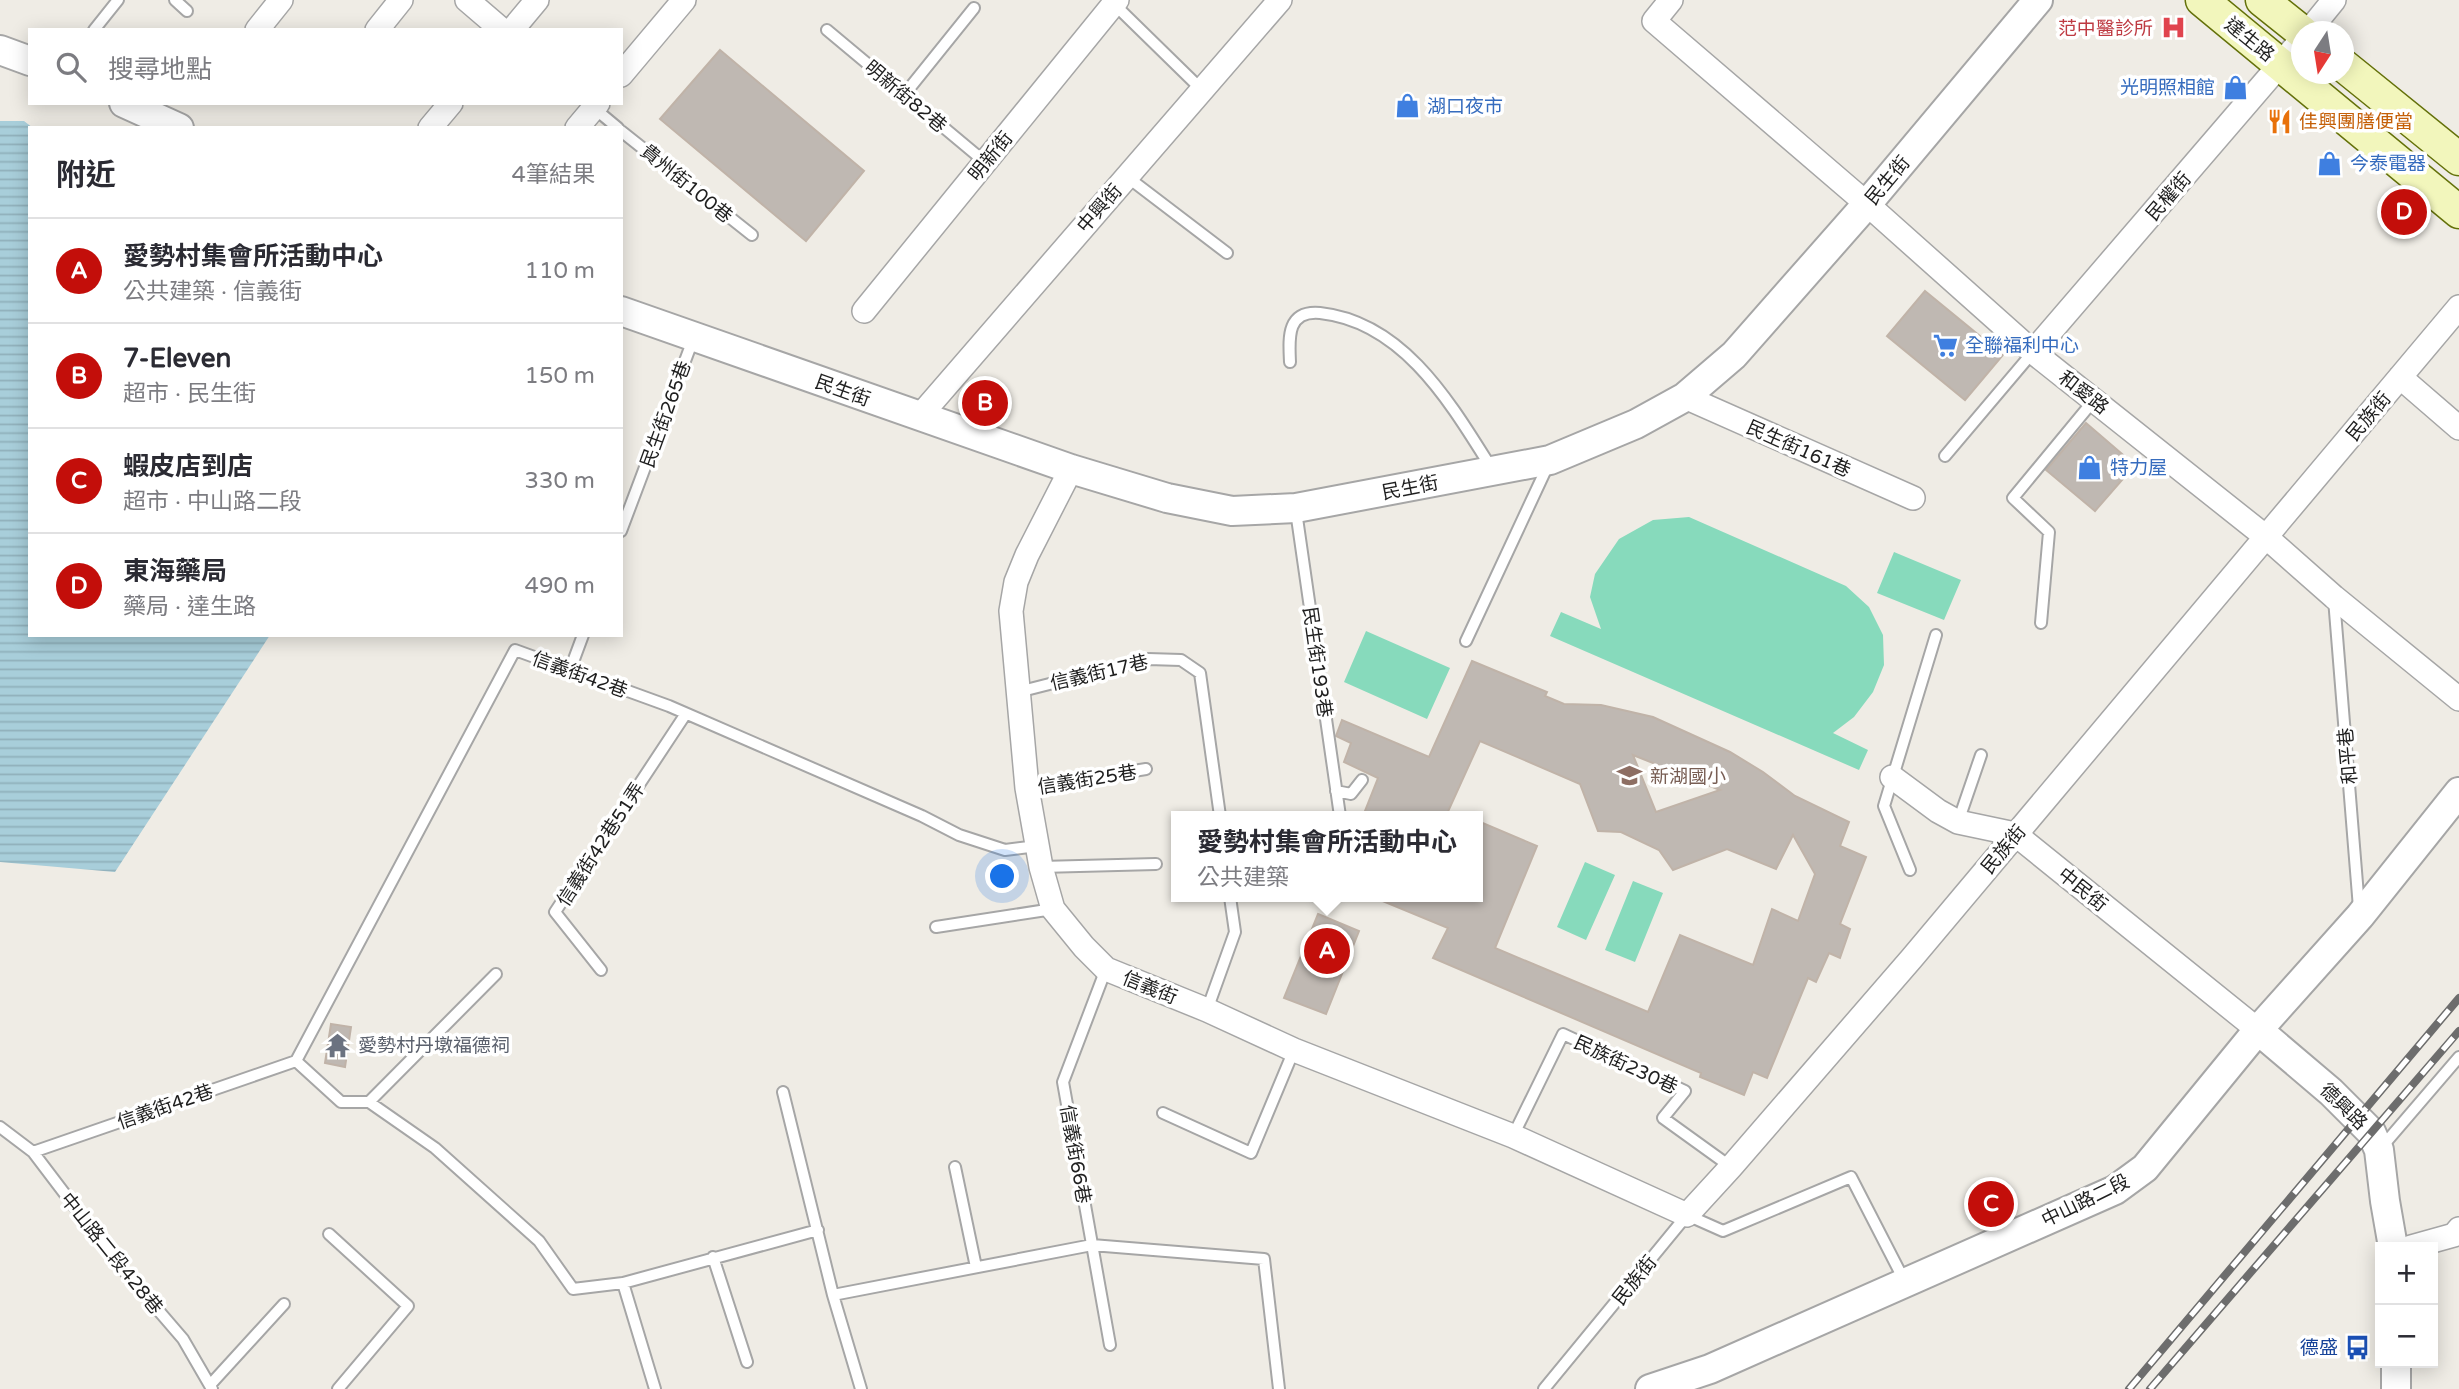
<!DOCTYPE html>
<html lang="zh-TW">
<meta charset="utf-8">
<style>
body{margin:0;font-family:"Varela Round","Noto Sans TC",sans-serif;background:#f7f7f7;color:#2b2b33}
.controls{position:absolute;right:21px;bottom:21px;display:grid;overflow:hidden;border-radius:0px;box-shadow:0 4px 18px #0003}
.controls button{width:63px;height:63px;display:grid;place-items:center;padding:0;border:0;border-bottom:2px solid #e1e1e2;background:#fff;color:#2b2b33;font:35px sans-serif}
.compass{position:absolute;left:2291px;top:21px;width:63px;height:63px;border-radius:50%;background:#fff;box-shadow:0 4px 18px #0003;rotate:192deg}
.you{position:absolute;left:1003px;top:877px;width:24px;height:24px;margin:-18px;border:5px solid #fff;border-radius:50%;background:#1a73e8;box-shadow:0 0 0 10px #1a73e833}
.badge{display:grid;place-items:center;width:46px;height:46px;border-radius:50%;background:#c30e0a;color:#fff;font-size:23px;font-weight:700}
.pin{position:absolute;translate:-50% -50%;border:4px solid #fff;box-shadow:0 2px 7px #0006}
.popup{position:absolute;left:1171px;top:811px;width:312px;height:91px;box-sizing:border-box;display:grid;place-content:center;border-radius:0px;background:#fff;filter:drop-shadow(0 2px 5px #0005);font-size:23px;white-space:nowrap;color:#7c7c81}
.popup b{font-size:26px;color:#2b2b33}
.popup::after{content:'';position:absolute;left:50%;top:100%;margin-left:-14px;border:14px solid transparent;border-top-color:#fff}
.list{margin:0;padding:0;list-style:none}
h2{display:flex;justify-content:space-between;align-items:center;height:91px;margin:0;padding:0 28px;font-size:30px}
h2 small{font-size:23px;font-weight:400;color:#7c7c81}
.list li{display:grid;grid-template-columns:46px 1fr auto;gap:21px;align-items:center;box-sizing:border-box;height:105px;padding:0 28px;border-top:2px solid #e1e1e2}
.list b{display:block;font-size:26px;white-space:nowrap}
.list p{margin:0;font-size:23px;white-space:nowrap;color:#7c7c81}
.list em{font-size:23px;font-style:normal;color:#7c7c81}
.icon{flex:none;width:38px;height:38px;fill:none;stroke:currentColor;stroke-width:2;stroke-linecap:round;stroke-linejoin:round}
.map{position:relative;flex:none;width:2459px;height:1389px;overflow:hidden}
.search{position:absolute;background:#fff;box-shadow:0 4px 18px #0003;left:28px;top:28px;width:595px;height:77px;display:flex;align-items:center;gap:18px;box-sizing:border-box;padding:0 24px;border-radius:0px;color:#7c7c81;font-size:26px}
.panel{position:absolute;background:#fff;box-shadow:0 4px 18px #0003;left:28px;top:126px;width:595px;height:511px;border-radius:0px}
.map>svg:first-child{display:block}
.pitch{fill:#87dabc}
.water{fill:url(#water-rules)}
.building{fill:#bfb8b2;stroke:#c0b3a8;stroke-width:2;fill-rule:evenodd}
.lines{fill:none;stroke-linecap:round;stroke-linejoin:round}
.service-casing{stroke:#a6a6a6;stroke-width:14}
.minor-casing{stroke:#a6a6a6;stroke-width:26}
.tertiary-casing{stroke:#a6a6a6;stroke-width:32}
.secondary-casing{stroke:#64710a;stroke-width:35}
.service{stroke:#fff;stroke-width:10}
.minor{stroke:#fff;stroke-width:23}
.tertiary{stroke:#fff;stroke-width:28}
.secondary{stroke:#f2f6bc;stroke-width:32}
.rail-casing{stroke:#6d6d6d;stroke-width:8}
.rail{stroke:#fff;stroke-width:5;stroke-dasharray:16;stroke-linecap:butt}
.labels{text-anchor:middle;stroke-width:7;stroke-linejoin:round;paint-order:stroke}
.health-label{font-size:19px;fill:#be3a42;stroke:#fff;text-anchor:end}
.street-label{font-size:19px;fill:#1f1f1f;stroke:#fff}
.shop-label{font-size:19px;fill:#366cbe;stroke:#fff;text-anchor:start}
.food-label{font-size:19px;fill:#c56008;stroke:#fff;text-anchor:start}
.education-label{font-size:19px;fill:#785e54;stroke:#fff;text-anchor:start}
.worship-label{font-size:19px;fill:#5b616d;stroke:#fff;text-anchor:start}
.transit-label{font-size:19px;fill:#164399;stroke:#fff;text-anchor:end}
</style>
<div class="map">
<svg width="2459" height="1389" viewBox="0 0 2459 1389">
<defs>
<pattern id="water-rules" width="6" height="5" patternUnits="userSpaceOnUse" patternTransform="scale(1.75)"><rect width="6" height="5" fill="#a8ceda"/><path d="M0 2.5h6" fill="none" stroke="#90b0bb"/></pattern>
</defs>
<rect width="100%" height="100%" fill="#efece5"/>
<path class="pitch" d="M1689,517L1846,586L1869,607L1883,635L1884,665L1873,692L1854,717L1833,733L1868,750L1859,770L1550,636L1561,612L1601,629L1590,597L1595,574L1619,539L1653,520Z
M1894,552L1961,580L1944,620L1877,593Z
M1366,631L1450,668L1427,719L1344,682Z
M1585,862L1615,875L1586,940L1557,927Z
M1633,881L1663,893L1635,962L1605,950Z"/>
<path class="water" d="M0,121H24L33,128H30V635H270L115,872L0,862Z"/>
<path class="building" d="M720,50L864,171L806,241L660,119Z
M1925,291L2003,355L1965,400L1887,336Z
M2086,423L2135,465L2095,511L2046,470Z
M1472,661L1547,692L1545,696L1564,704L1601,705L1653,717L1730,752L1763,772L1795,796L1849,822L1840,846L1866,857L1840,924L1850,929L1840,958L1829,953L1816,982L1808,978L1767,1078L1753,1072L1744,1095L1700,1077L1701,1073L1433,958L1448,928L1373,897H1478V821L1537,846L1495,948L1648,1012L1680,935L1753,965L1772,909L1798,921L1815,874L1793,835L1776,869L1727,849L1673,870L1659,850L1621,832L1598,831L1580,784L1480,741L1446,816H1363L1378,778L1344,762L1351,743L1336,736L1342,720L1429,757ZM1633,755L1720,790L1656,812Z
M1318,914L1359,931L1326,1014L1284,998Z
M331,1024L351,1027L345,1067L325,1063Z"/>
<g class="lines">
<defs>
<path id="service" d="M175,0L187,11
M1113,3L1201,89
M94,30L118,0
M827,30L985,162
M904,95L974,8
M594,108L618,128
M621,131L752,235
M1126,176L1227,253
M1290,362C1289,339 1286,310 1320,313C1404,322 1451,404 1492,469
M1945,456L2033,352
M1296,511L1340,816
M621,531L694,337
M2334,599L2359,908
M2041,623L2049,532L2013,498L2094,400
M1466,641L1549,463
M570,670L583,635
M1018,692L1148,659L1181,660L1200,673L1220,816
M1027,788L1146,769
M1336,791L1351,794L1362,780
M1958,822L1981,755
M1041,867L1156,864
M1910,870L1884,806L1936,635
M936,927L1053,909
M1106,969L1063,1082L1110,1345
M601,970L555,912L685,715
M1207,1010L1235,932L1230,897
M783,1092L833,1295L861,1389
M369,1102L496,974
M1163,1113L1251,1153L1294,1050
M0,1127L33,1152L115,1260L183,1339L212,1389
M1513,1136L1563,1034L1685,1091L1663,1118L1731,1167
M2381,1148L2459,1057
M33,1152L296,1061
M955,1167L976,1267
M818,1230L623,1283L573,1289L539,1241L435,1148L369,1102H341L296,1061L515,650L669,706L922,816L959,835L1005,850L1037,846
M329,1234L408,1306L338,1389
M713,1257L747,1362
M623,1283L655,1389
M833,1295L1092,1245L1264,1259L1279,1389
M210,1385L284,1304
M1544,1389L1687,1215L1723,1231L1851,1177L1904,1280"/>
<path id="minor" d="M467,0L502,30
M1671,0L1654,21L1867,204L2033,352L2266,537L2334,597L2459,699
M257,30L281,0
M377,30L401,0
M512,30L537,0
M2308,32L2334,0
M621,75L684,0
M430,128L451,103
M577,128L598,103
M864,311L1117,0
M2033,352L2302,39
M2400,377L2459,428
M1685,397L1913,498
M919,417L1280,0
M1071,469L1027,555L1016,582L1011,611L1027,788L1041,867L1053,909L1084,947L1106,969L1207,1010L1294,1050L1513,1136L1687,1215L1731,1167L1912,958L2459,307
M1892,777L1938,811L1958,822L2015,834L2258,1030
M2411,1247L2454,1235L2459,1229"/>
<path id="tertiary" d="M0,50L30,61
M124,103L179,128
M621,311L1071,469L1167,498L1232,511L1296,508L1550,460L1636,424L1685,397L1734,355L1867,204L2038,0
M2258,1030L2331,1092L2371,1132L2379,1150L2385,1201L2393,1247
M2396,1363V1389
M1650,1389L1710,1369L2115,1190L2145,1168L2258,1030L2360,916L2459,792"/>
<path id="secondary" d="M2202,0L2459,212
M2262,0L2302,32
M2344,66L2459,159"/>
</defs>
<use href="#service" class="service-casing"/>
<use href="#minor" class="minor-casing"/>
<use href="#tertiary" class="tertiary-casing"/>
<use href="#secondary" class="secondary-casing"/>
<use href="#service" class="service"/>
<use href="#minor" class="minor"/>
<use href="#tertiary" class="tertiary"/>
<use href="#secondary" class="secondary"/>
<defs>
<path id="rail" d="M2129,1389L2459,998
M2150,1389L2459,1031"/>
</defs>
<use href="#rail" class="rail-casing"/>
<use href="#rail" class="rail"/>
</g>
<defs>
<symbol id="hospital-bare" viewBox="-9 -9 18 18"><path d="M-5-5h3v3.5h4V-5h3V5h-3V1.5h-4V5h-3Z" fill="#e0444e" stroke="#fff" stroke-width="2.5" paint-order="stroke"/></symbol>
<symbol id="shop-bare" viewBox="-9 -9 18 18"><path d="M-5-2.5h2.3a2.7 3.5 0 0 1 5.4 0H5L5.5 6h-11ZM-1.5-2.5h3a1.5 2.3 0 0 0-3 0Z" fill="#3f7fe0" stroke="#fff" stroke-width="2.5" paint-order="stroke"/></symbol>
<symbol id="restaurant-bare" viewBox="-9 -9 18 18"><path d="M-5-6h1v4h1v-4h1v4h1v-4h1v5L-1.5 .5V6h-2V.5L-5-1ZM5-6V6H3V1.5H1.5Q1.5-4 5-6Z" fill="#e8710a" stroke="#fff" stroke-width="2.5" paint-order="stroke"/></symbol>
<symbol id="supermarket-bare" viewBox="-9 -9 18 18"><path d="M-6-5.5h2.5l.6 2H6L4.5 2H-2.5L-4.4-4H-6ZM-1.5 3.2a1.3 1.3 0 1 0 .1 0ZM3 3.2a1.3 1.3 0 1 0 .1 0Z" fill="#3f7fe0" stroke="#fff" stroke-width="2.5" paint-order="stroke"/></symbol>
<symbol id="school-bare" viewBox="-9 -9 18 18"><path d="M0-5L7-2L0 1L-7-2ZM-4 1L0 2.5L4 1V4Q0 6-4 4Z" fill="#8d6e63" stroke="#fff" stroke-width="2.5" paint-order="stroke"/></symbol>
<symbol id="temple-bare" viewBox="-9 -9 18 18"><path d="M0-6L5-2H3V0L6.5 2.5H4V6H1.5V3h-3V6H-4V2.5H-6.5L-3 0V-2H-5Z" fill="#6b7280" stroke="#fff" stroke-width="2.5" paint-order="stroke"/></symbol>
<symbol id="bus-bare" viewBox="-9 -9 18 18"><path d="M-5-6H5V4H4V6H2V4H-2V6H-4V4H-5ZM-3.5-4V0h7V-4ZM-3.5 1.2v1.5H-2V1.2ZM2 1.2v1.5H3.5V1.2Z" fill="#1a4fb4" stroke="#fff" stroke-width="2.5" paint-order="stroke"/></symbol>
</defs>
<g fill-rule="evenodd">
<use href="#hospital-bare" x="2156" y="10" width="35" height="35"/>
<use href="#shop-bare" x="2218" y="70" width="35" height="35"/>
<use href="#shop-bare" x="1390" y="88" width="35" height="35"/>
<use href="#restaurant-bare" x="2262" y="104" width="35" height="35"/>
<use href="#shop-bare" x="2312" y="146" width="35" height="35"/>
<use href="#supermarket-bare" x="1928" y="328" width="35" height="35"/>
<use href="#shop-bare" x="2072" y="450" width="35" height="35"/>
<use href="#school-bare" x="1612" y="758" width="35" height="35"/>
<use href="#temple-bare" x="320" y="1028" width="35" height="35"/>
<use href="#bus-bare" x="2340" y="1330" width="35" height="35"/>
</g>
<g class="labels">
<g class="health-label">
<text x="2153" y="35">范中醫診所</text>
</g>
<g class="street-label">
<text transform="translate(2250 39) rotate(39)" y="7">達生路</text>
<text transform="translate(906 96) rotate(40)" y="7">明新街82巷</text>
<text transform="translate(990 156) rotate(-51)" y="7">明新街</text>
<text transform="translate(1887 180) rotate(-50)" y="7">民生街</text>
<text transform="translate(687 183) rotate(39)" y="7">貴州街100巷</text>
<text transform="translate(2168 196) rotate(-49)" y="7">民權街</text>
<text transform="translate(1099 208) rotate(-49)" y="7">中興街</text>
<text transform="translate(843 390) rotate(20)" y="7">民生街</text>
<text transform="translate(2084 392) rotate(38)" y="7">和愛路</text>
<text transform="translate(665 414) rotate(-70)" y="7">民生街265巷</text>
<text transform="translate(2368 416) rotate(-50)" y="7">民族街</text>
<text transform="translate(1799 448) rotate(24)" y="7">民生街161巷</text>
<text transform="translate(1410 487) rotate(-11)" y="7">民生街</text>
<text transform="translate(1318 662) rotate(82)" y="7">民生街193巷</text>
<text transform="translate(1099 672) rotate(-13)" y="7">信義街17巷</text>
<text transform="translate(580 674) rotate(20)" y="7">信義街42巷</text>
<text transform="translate(2347 756) rotate(-95)" y="7">和平巷</text>
<text transform="translate(1087 779) rotate(-9)" y="7">信義街25巷</text>
<text transform="translate(600 844) rotate(-57)" y="7">信義街42巷51弄</text>
<text transform="translate(2003 849) rotate(-50)" y="7">民族街</text>
<text transform="translate(2083 889) rotate(39)" y="7">中民街</text>
<text transform="translate(1150 987) rotate(22)" y="7">信義街</text>
<text transform="translate(1626 1064) rotate(25)" y="7">民族街230巷</text>
<text transform="translate(165 1106) rotate(-19)" y="7">信義街42巷</text>
<text transform="translate(2344 1106) rotate(44)" y="7">德興路</text>
<text transform="translate(1076 1154) rotate(80)" y="7">信義街66巷</text>
<text transform="translate(2085 1200) rotate(-26)" y="7">中山路二段</text>
<text transform="translate(112 1253) rotate(51)" y="7">中山路二段428巷</text>
<text transform="translate(1634 1280) rotate(-51)" y="7">民族街</text>
</g>
<g class="shop-label">
<text x="2215" y="94" text-anchor="end">光明照相館</text>
<text x="1427" y="113">湖口夜市</text>
<text x="2350" y="170">今泰電器</text>
<text x="1965" y="352">全聯福利中心</text>
<text x="2110" y="474">特力屋</text>
</g>
<g class="food-label">
<text x="2299" y="128">佳興團膳便當</text>
</g>
<g class="education-label">
<text x="1650" y="783">新湖國小</text>
</g>
<g class="worship-label">
<text x="358" y="1052">愛勢村丹墩福德祠</text>
</g>
<g class="transit-label">
<text x="2338" y="1354">德盛</text>
</g>
</g>
</svg>
<div class="controls">
<button>+</button>
<button>−</button>
</div>
<svg class="compass" viewBox="-18 -18 36 36"><path d="M0-13l5 13h-10z" fill="#e53935"/><path d="M0 13l5-13h-10z" fill="#7c7c81"/></svg>
<div class="you"></div>
<div class="pin badge" style="left:1327px;top:951px">A</div>
<div class="popup"><b>愛勢村集會所活動中心</b>公共建築</div>
<div class="pin badge" style="left:985px;top:403px">B</div>
<div class="pin badge" style="left:1991px;top:1204px">C</div>
<div class="pin badge" style="left:2404px;top:212px">D</div>
<div class="search"><svg class="icon" aria-label="search" viewBox="0 0 24 24"><circle cx="10" cy="10" r="6"/><path d="M15 15l6 6"/></svg>搜尋地點</div>
<section class="panel">
<h2>附近<small>4筆結果</small></h2>
<ul class="list">
<li><span class="badge">A</span><div><b>愛勢村集會所活動中心</b><p>公共建築 · 信義街</p></div><em>110 m</em></li>
<li><span class="badge">B</span><div><b>7-Eleven</b><p>超市 · 民生街</p></div><em>150 m</em></li>
<li><span class="badge">C</span><div><b>蝦皮店到店</b><p>超市 · 中山路二段</p></div><em>330 m</em></li>
<li><span class="badge">D</span><div><b>東海藥局</b><p>藥局 · 達生路</p></div><em>490 m</em></li>
</ul>
</section>
</div>
